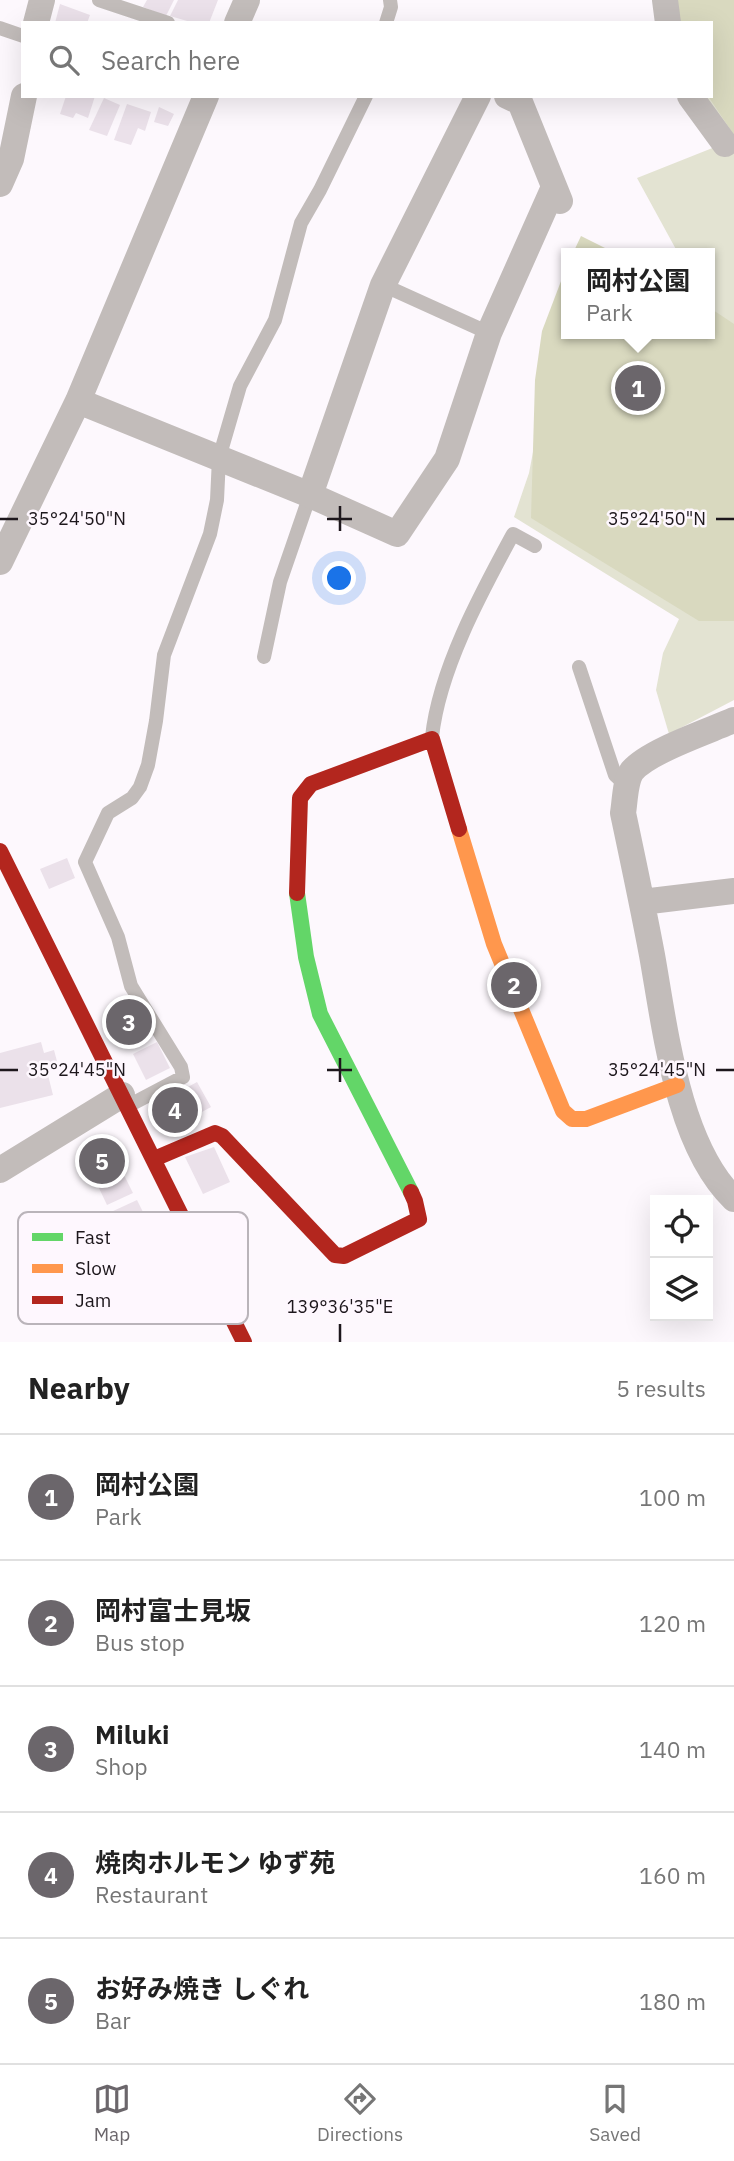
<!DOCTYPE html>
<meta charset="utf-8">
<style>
body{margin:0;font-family:"IBM Plex Sans","Noto Sans JP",sans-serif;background:#f2f2f2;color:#222}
.controls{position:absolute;right:21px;bottom:21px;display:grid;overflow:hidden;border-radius:0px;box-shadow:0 7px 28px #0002}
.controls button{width:63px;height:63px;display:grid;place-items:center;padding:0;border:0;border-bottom:2px solid #e0e0e0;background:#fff;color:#222;font:35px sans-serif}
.you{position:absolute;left:340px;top:579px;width:24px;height:24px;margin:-18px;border:5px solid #fff;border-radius:50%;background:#1a73e8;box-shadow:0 0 0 10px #1a73e833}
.badge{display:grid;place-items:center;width:46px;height:46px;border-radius:50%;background:#6b666b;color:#fff;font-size:23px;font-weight:700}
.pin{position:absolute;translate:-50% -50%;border:4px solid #fff;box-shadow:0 2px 7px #0006}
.popup{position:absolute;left:561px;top:248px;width:154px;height:91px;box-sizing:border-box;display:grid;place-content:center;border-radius:0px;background:#fff;filter:drop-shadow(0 2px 5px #0005);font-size:23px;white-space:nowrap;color:#767676}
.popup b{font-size:26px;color:#222}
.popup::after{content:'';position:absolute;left:50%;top:100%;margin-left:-14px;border:14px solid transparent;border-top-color:#fff}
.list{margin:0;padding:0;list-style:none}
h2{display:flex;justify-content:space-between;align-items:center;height:91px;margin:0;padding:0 28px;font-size:30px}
h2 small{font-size:23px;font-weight:400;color:#767676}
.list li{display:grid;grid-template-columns:46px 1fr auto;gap:21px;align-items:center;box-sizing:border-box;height:126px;padding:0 28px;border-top:2px solid #e0e0e0}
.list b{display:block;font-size:26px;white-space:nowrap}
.list p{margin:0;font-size:23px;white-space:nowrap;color:#767676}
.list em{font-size:23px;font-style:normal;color:#767676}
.icon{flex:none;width:38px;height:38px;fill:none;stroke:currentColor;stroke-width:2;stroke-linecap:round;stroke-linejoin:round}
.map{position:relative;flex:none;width:734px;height:1342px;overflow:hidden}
.search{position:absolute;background:#fff;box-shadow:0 7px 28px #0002;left:21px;right:21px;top:21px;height:77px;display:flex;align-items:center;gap:18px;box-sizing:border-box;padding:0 24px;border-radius:0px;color:#767676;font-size:26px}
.sheet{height:721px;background:#fff}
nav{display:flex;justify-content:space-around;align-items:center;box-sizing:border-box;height:98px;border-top:2px solid #e0e0e0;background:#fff;font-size:19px;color:#767676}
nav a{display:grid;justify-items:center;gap:4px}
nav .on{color:#6b666b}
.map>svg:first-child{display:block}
.green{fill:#e3e3d2}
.forest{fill:#d9d9bf}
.building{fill:#ebe1ea}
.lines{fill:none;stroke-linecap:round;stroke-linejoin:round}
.lane{stroke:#c2bcba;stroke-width:14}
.street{stroke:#c2bcba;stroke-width:26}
.fast{stroke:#63d668;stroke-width:16}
.slow{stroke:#ff974d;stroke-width:16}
.jam{stroke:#b3261e;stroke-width:16}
.ticks{fill:none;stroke:#1d171c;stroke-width:2.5}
.key{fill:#fef7fe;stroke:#bab4ba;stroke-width:2}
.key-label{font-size:19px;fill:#1d171c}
.ticks-label{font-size:18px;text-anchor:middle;fill:#1d171c;stroke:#fef7fe;stroke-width:5;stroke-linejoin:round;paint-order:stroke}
</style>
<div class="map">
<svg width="734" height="1342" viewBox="0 0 734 1342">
<rect width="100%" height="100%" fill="#fdf8fd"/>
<path class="green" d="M734,0V700L669,734L656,690L663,653L679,619L514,517L529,473L537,431L566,334H710V253H678L637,178L720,145L697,96H711V23Z"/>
<path class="forest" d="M671,0H734V135L708,96H711V23H677Z
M581,236L615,253H573Z
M566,268V334H710V308L734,324V621H699L531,518L535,380L542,331Z"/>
<path class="building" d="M147,0H174L166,16L143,7Z
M178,0H218L209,23H194L170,16Z
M60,4L90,15L87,23H55Z
M66,96H95L88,118L76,113L73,118L60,114Z
M104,98L120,105L107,136L89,130Z
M127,104L151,112L145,131L138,128L131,145L114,140Z
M159,107L174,114L168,126L154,122Z
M67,858L75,878L49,889L40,869Z
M130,1000L151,1032L131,1045L110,1013Z
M41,1042L44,1053L54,1050L59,1069L47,1071L53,1095L0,1108V1053Z
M157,1042L170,1068L146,1080L133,1054Z
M197,1082L211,1107L171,1129L157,1104Z
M104,1137L120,1171L96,1182L79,1149Z
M214,1147L230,1182L203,1194L185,1157Z
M124,1175L133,1193L107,1205L98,1186Z
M137,1200L146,1218L120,1231L111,1212Z
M147,1222L156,1240L130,1252L121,1234Z
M158,1246L167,1264L141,1276L132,1258Z"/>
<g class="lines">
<path class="lane" d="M99,0L168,23
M386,23L391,7L390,0
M0,28L23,36
M383,285L489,333
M264,657L280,582L310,495
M579,667L615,775L627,786
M432,737C439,670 481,593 513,534L535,546
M128,1106L183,1077L181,1067L131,986L118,937L85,862L108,813L132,798L140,787L148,765L156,721L164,655L210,534L217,500L219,458L240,386L275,320L301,223L320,190L366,96"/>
<path class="street" d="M665,0L668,23
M36,23L42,0
M237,23L247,0
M507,96L520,102L560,201
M690,96L725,144
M0,184L11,159L24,96
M78,401L310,495L397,534L447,459L489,333L554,187
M310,495L383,285L478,96
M0,562L78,401L206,96
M734,720C709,731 649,751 632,771C625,781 625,801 623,813C633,860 643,907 652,955C665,1028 678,1146 734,1199
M642,902L734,891
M0,1170L122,1095"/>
<path class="fast" d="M297,893L306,957L320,1014L411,1192"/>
<path class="slow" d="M459,829L494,944L563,1111L572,1119H586L677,1085"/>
<path class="jam" d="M0,851L244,1342
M297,893L300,798L311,784L432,739L459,829
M154,1159L215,1133L222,1136L335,1255L344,1256L419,1219L415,1201L411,1192"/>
</g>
<path class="ticks" d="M340,506V531M0,519H18M327,519H352M716,519H734M340,1058V1082M0,1070H18M327,1070H352M716,1070H734M340,1324V1342"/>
<rect x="18" y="1212" width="230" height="112" rx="10" class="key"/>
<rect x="32" y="1233" width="31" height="8" fill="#63d668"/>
<rect x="32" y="1264" width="31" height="9" fill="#ff974d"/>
<rect x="32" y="1296" width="31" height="8" fill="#b3261e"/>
<g class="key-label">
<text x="75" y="1244">Fast</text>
<text x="75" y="1275">Slow</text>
<text x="75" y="1307">Jam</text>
</g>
<g class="ticks-label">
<text x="77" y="525">35°24'50"N</text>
<text x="657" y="525">35°24'50"N</text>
<text x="77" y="1076">35°24'45"N</text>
<text x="657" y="1076">35°24'45"N</text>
<text x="340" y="1313">139°36'35"E</text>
</g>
</svg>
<div class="controls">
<button><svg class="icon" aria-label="locate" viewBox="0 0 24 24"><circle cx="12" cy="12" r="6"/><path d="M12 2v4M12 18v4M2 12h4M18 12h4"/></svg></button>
<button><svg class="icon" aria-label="layers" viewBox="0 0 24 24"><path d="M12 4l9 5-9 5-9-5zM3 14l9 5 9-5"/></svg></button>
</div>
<div class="you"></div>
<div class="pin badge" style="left:638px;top:388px">1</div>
<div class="popup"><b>岡村公園</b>Park</div>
<div class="pin badge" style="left:514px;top:985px">2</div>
<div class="pin badge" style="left:129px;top:1022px">3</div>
<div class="pin badge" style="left:175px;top:1110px">4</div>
<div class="pin badge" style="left:102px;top:1161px">5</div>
<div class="search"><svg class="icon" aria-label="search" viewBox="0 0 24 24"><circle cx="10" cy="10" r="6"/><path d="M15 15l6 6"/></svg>Search here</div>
</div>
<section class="sheet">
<h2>Nearby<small>5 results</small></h2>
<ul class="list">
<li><span class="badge">1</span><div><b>岡村公園</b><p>Park</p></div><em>100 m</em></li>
<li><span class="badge">2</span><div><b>岡村富士見坂</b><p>Bus stop</p></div><em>120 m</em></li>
<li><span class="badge">3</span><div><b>Miluki</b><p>Shop</p></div><em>140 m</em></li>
<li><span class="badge">4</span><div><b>焼肉ホルモン ゆず苑</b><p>Restaurant</p></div><em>160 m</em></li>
<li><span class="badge">5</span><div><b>お好み焼き しぐれ</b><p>Bar</p></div><em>180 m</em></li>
</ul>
</section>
<nav>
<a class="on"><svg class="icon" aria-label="map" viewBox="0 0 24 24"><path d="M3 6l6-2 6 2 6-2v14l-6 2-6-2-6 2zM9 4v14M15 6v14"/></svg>Map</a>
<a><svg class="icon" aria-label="directions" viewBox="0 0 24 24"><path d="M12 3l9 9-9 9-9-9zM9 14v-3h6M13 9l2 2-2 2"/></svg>Directions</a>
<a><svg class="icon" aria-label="saved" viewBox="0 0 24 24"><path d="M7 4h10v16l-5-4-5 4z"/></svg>Saved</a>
</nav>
